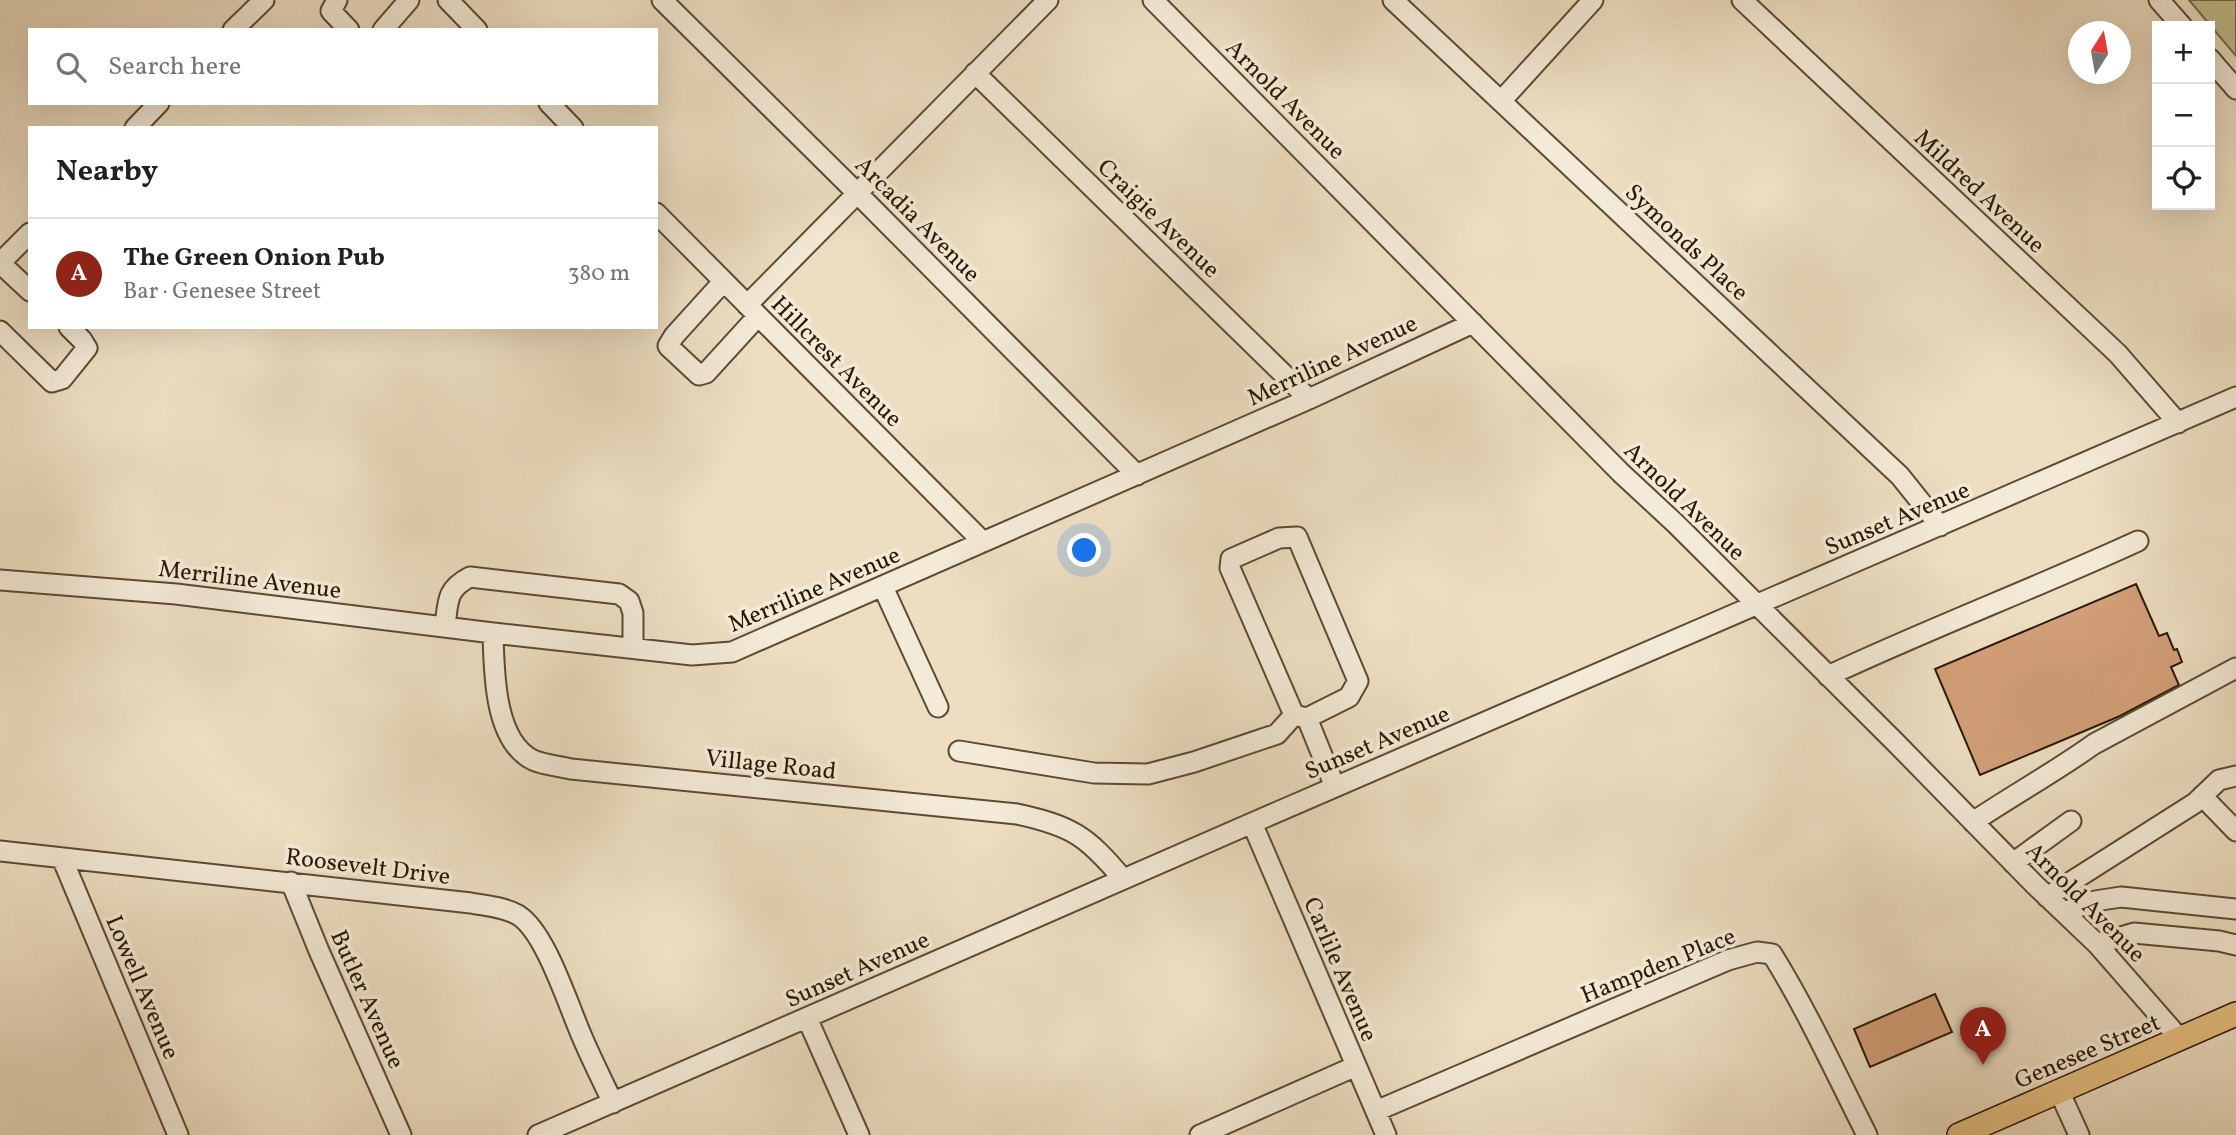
<!DOCTYPE html>
<meta charset="utf-8">
<style>
body{margin:0;font-family:Vollkorn,serif;background:#f6f6f6;color:#202124}
.controls{position:absolute;right:21px;top:21px;display:grid;overflow:hidden;border-radius:0px;box-shadow:0 7px 28px #0002}
.controls button{width:63px;height:63px;display:grid;place-items:center;padding:0;border:0;border-bottom:2px solid #e0e0e0;background:#fff;color:#202124;font:35px sans-serif}
.compass{position:absolute;left:2068px;top:21px;width:63px;height:63px;border-radius:50%;background:#fff;box-shadow:0 7px 28px #0002;rotate:11deg}
.you{position:absolute;left:1085px;top:551px;width:24px;height:24px;margin:-18px;border:5px solid #fff;border-radius:50%;background:#1a73e8;box-shadow:0 0 0 10px #1a73e833}
.badge{display:grid;place-items:center;width:46px;height:46px;border-radius:50%;background:#8f2418;color:#fff;font-size:23px;font-weight:700}
.pin{position:absolute;translate:-50% -58px;filter:drop-shadow(0 2px 4px #0008)}
.pin::after{content:'';position:absolute;top:37px;width:24px;height:21px;background:inherit;clip-path:polygon(0 0,100% 0,50% 100%)}
.list{margin:0;padding:0;list-style:none}
h2{display:flex;justify-content:space-between;align-items:center;height:91px;margin:0;padding:0 28px;font-size:30px}
h2 small{font-size:23px;font-weight:400;color:#757577}
.list li{display:grid;grid-template-columns:46px 1fr auto;gap:21px;align-items:center;box-sizing:border-box;height:112px;padding:0 28px;border-top:2px solid #e0e0e0}
.list b{display:block;font-size:26px;white-space:nowrap}
.list p{margin:0;font-size:23px;white-space:nowrap;color:#757577}
.list em{font-size:23px;font-style:normal;color:#757577}
.icon{flex:none;width:38px;height:38px;fill:none;stroke:currentColor;stroke-width:2;stroke-linecap:round;stroke-linejoin:round}
.map{position:relative;flex:none;width:2236px;height:1135px;overflow:hidden}
.search{position:absolute;background:#fff;box-shadow:0 7px 28px #0002;left:28px;top:28px;width:630px;height:77px;display:flex;align-items:center;gap:18px;box-sizing:border-box;padding:0 24px;border-radius:0px;color:#757577;font-size:26px}
.panel{position:absolute;background:#fff;box-shadow:0 7px 28px #0002;left:28px;top:126px;width:630px;height:203px;border-radius:0px}
.map>svg:first-child{display:block}
.green{fill:#c0bf8e;stroke:#766c48;stroke-width:2}
.building{fill:#d29f78;stroke:#2b1902;stroke-width:2}
.lines{fill:none;stroke-linecap:round;stroke-linejoin:round}
.minor-casing{stroke:#5c4a32;stroke-width:23}
.major-casing{stroke:#2b1902;stroke-width:26}
.minor{stroke:#f3ead7;stroke-width:19}
.major{stroke:#e6bf81;stroke-width:23}
.labels{text-anchor:middle;stroke-width:7;stroke-linejoin:round;paint-order:stroke}
.street-label{font-size:24px;fill:#2b1902;stroke:#f3ead7}
</style>
<div class="map">
<svg width="2236" height="1135" viewBox="0 0 2236 1135">
<rect width="100%" height="100%" fill="#eddec2"/>
<filter id="stains"><feTurbulence type="fractalNoise" baseFrequency=".00286" numOctaves="4"/><feColorMatrix values="0 0 0 0 .2 0 0 0 0 .09 0 0 0 0 .02 0 0 0 .5 -.17"/></filter>
<radialGradient id="worn" r=".72"><stop offset=".6" stop-color="#630" stop-opacity="0"/><stop offset="1" stop-color="#630" stop-opacity=".3"/></radialGradient>
<path class="green" d="M2189,0H2236V56Z"/>
<path class="building" d="M2136,584L2159,636L2167,633L2174,650L2177,649L2182,662L2171,667L2179,685L2120,716L1980,775L1935,669Z
M1935,994L1952,1032L1870,1067L1854,1029Z"/>
<g class="lines">
<defs>
<path id="minor" d="M337,0L331,11L349,30
M448,0L477,30
M662,0L857,193L1137,475
M1153,0L1621,473L1676,524L1895,742L2035,885L2097,944L2180,1039
M1393,0L1900,476L1940,526
M1742,0L2118,354L2178,423
M2159,0L2182,26
M233,30L264,0
M383,30L409,0
M2210,59L2236,89
M975,73L1309,399
M1502,100L1593,0
M549,103L573,128
M135,128L159,103
M656,213L983,542
M0,263L30,233
M0,263L30,291
M723,282L674,336L668,346L699,375L706,373L758,316
M747,305L1048,0
M0,331L52,382L62,379L87,348L82,340L69,327
M0,580L176,594L493,633L692,655L732,652L1309,399L1473,323
M883,587L938,707
M445,627C448,602 446,589 470,577L619,594L629,601L633,613V648
M493,633C494,671 494,741 533,760C544,765 559,766 571,769L1017,814C1072,826 1087,836 1123,879
M1828,676C1930,628 2036,588 2138,541
M1307,718L1294,715L1230,568L1231,559L1279,538L1297,537L1358,681L1349,697L1307,718L1335,787
M959,751L1094,773L1148,774L1194,762L1277,734L1294,715
M2202,796L2236,831
M1973,822C2013,795 2055,772 2094,744L2236,668
M1252,823L1386,1135
M0,851L471,903C486,906 504,907 518,915C546,932 569,1008 583,1039C592,1060 603,1082 613,1103
M62,858L178,1135
M2013,863L2071,821
M291,882L319,951L401,1135
M2047,897L2195,803L2219,780L2236,776
M2064,912L2095,901L2121,897L2236,909
M2097,944L2134,933L2219,941L2236,945
M807,1018L859,1135
M2059,1091L2079,1135
M1376,1111L1728,960L1757,952L1772,954C1808,1012 1836,1074 1867,1135
M538,1135L1252,823L2236,397
M1200,1135L1356,1066"/>
<path id="major" d="M1959,1135L2236,1014"/>
</defs>
<use href="#minor" class="minor-casing"/>
<use href="#major" class="major-casing"/>
<use href="#minor" class="minor"/>
<use href="#major" class="major"/>
</g>
<g class="labels">
<g class="street-label">
<text transform="translate(1286 99) rotate(45)" y="8">Arnold Avenue</text>
<text transform="translate(1980 191) rotate(43)" y="8">Mildred Avenue</text>
<text transform="translate(1159 218) rotate(44)" y="8">Craigie Avenue</text>
<text transform="translate(918 219) rotate(45)" y="8">Arcadia Avenue</text>
<text transform="translate(1687 242) rotate(43)" y="8">Symonds Place</text>
<text transform="translate(1332 360) rotate(-25)" y="8">Merriline Avenue</text>
<text transform="translate(837 361) rotate(45)" y="8">Hillcrest Avenue</text>
<text transform="translate(1685 501) rotate(44)" y="8">Arnold Avenue</text>
<text transform="translate(1897 518) rotate(-23)" y="8">Sunset Avenue</text>
<text transform="translate(250 579) rotate(7)" y="8">Merriline Avenue</text>
<text transform="translate(814 589) rotate(-23)" y="8">Merriline Avenue</text>
<text transform="translate(1377 742) rotate(-23)" y="8">Sunset Avenue</text>
<text transform="translate(771 764) rotate(6)" y="8">Village Road</text>
<text transform="translate(368 866) rotate(7)" y="8">Roosevelt Drive</text>
<text transform="translate(2086 902) rotate(45)" y="8">Arnold Avenue</text>
<text transform="translate(1658 965) rotate(-22)" y="8">Hampden Place</text>
<text transform="translate(857 969) rotate(-24)" y="8">Sunset Avenue</text>
<text transform="translate(1341 969) rotate(67)" y="8">Carlile Avenue</text>
<text transform="translate(143 987) rotate(67)" y="8">Lowell Avenue</text>
<text transform="translate(368 999) rotate(66)" y="8">Butler Avenue</text>
<text transform="translate(2087 1051) rotate(-23)" y="8">Genesee Street</text>
</g>
</g>
<rect width="100%" height="100%" filter="url(#stains)"/>
<rect width="100%" height="100%" fill="url(#worn)"/>
</svg>
<div class="controls">
<button>+</button>
<button>−</button>
<button><svg class="icon" aria-label="locate" viewBox="0 0 24 24"><circle cx="12" cy="12" r="6"/><path d="M12 2v4M12 18v4M2 12h4M18 12h4"/></svg></button>
</div>
<svg class="compass" viewBox="-18 -18 36 36"><path d="M0-13l5 13h-10z" fill="#e53935"/><path d="M0 13l5-13h-10z" fill="#757577"/></svg>
<div class="you"></div>
<div class="pin badge" style="left:1983px;top:1065px">A</div>
<div class="search"><svg class="icon" aria-label="search" viewBox="0 0 24 24"><circle cx="10" cy="10" r="6"/><path d="M15 15l6 6"/></svg>Search here</div>
<section class="panel">
<h2>Nearby<small></small></h2>
<ul class="list">
<li><span class="badge">A</span><div><b>The Green Onion Pub</b><p>Bar · Genesee Street</p></div><em>380 m</em></li>
</ul>
</section>
</div>
